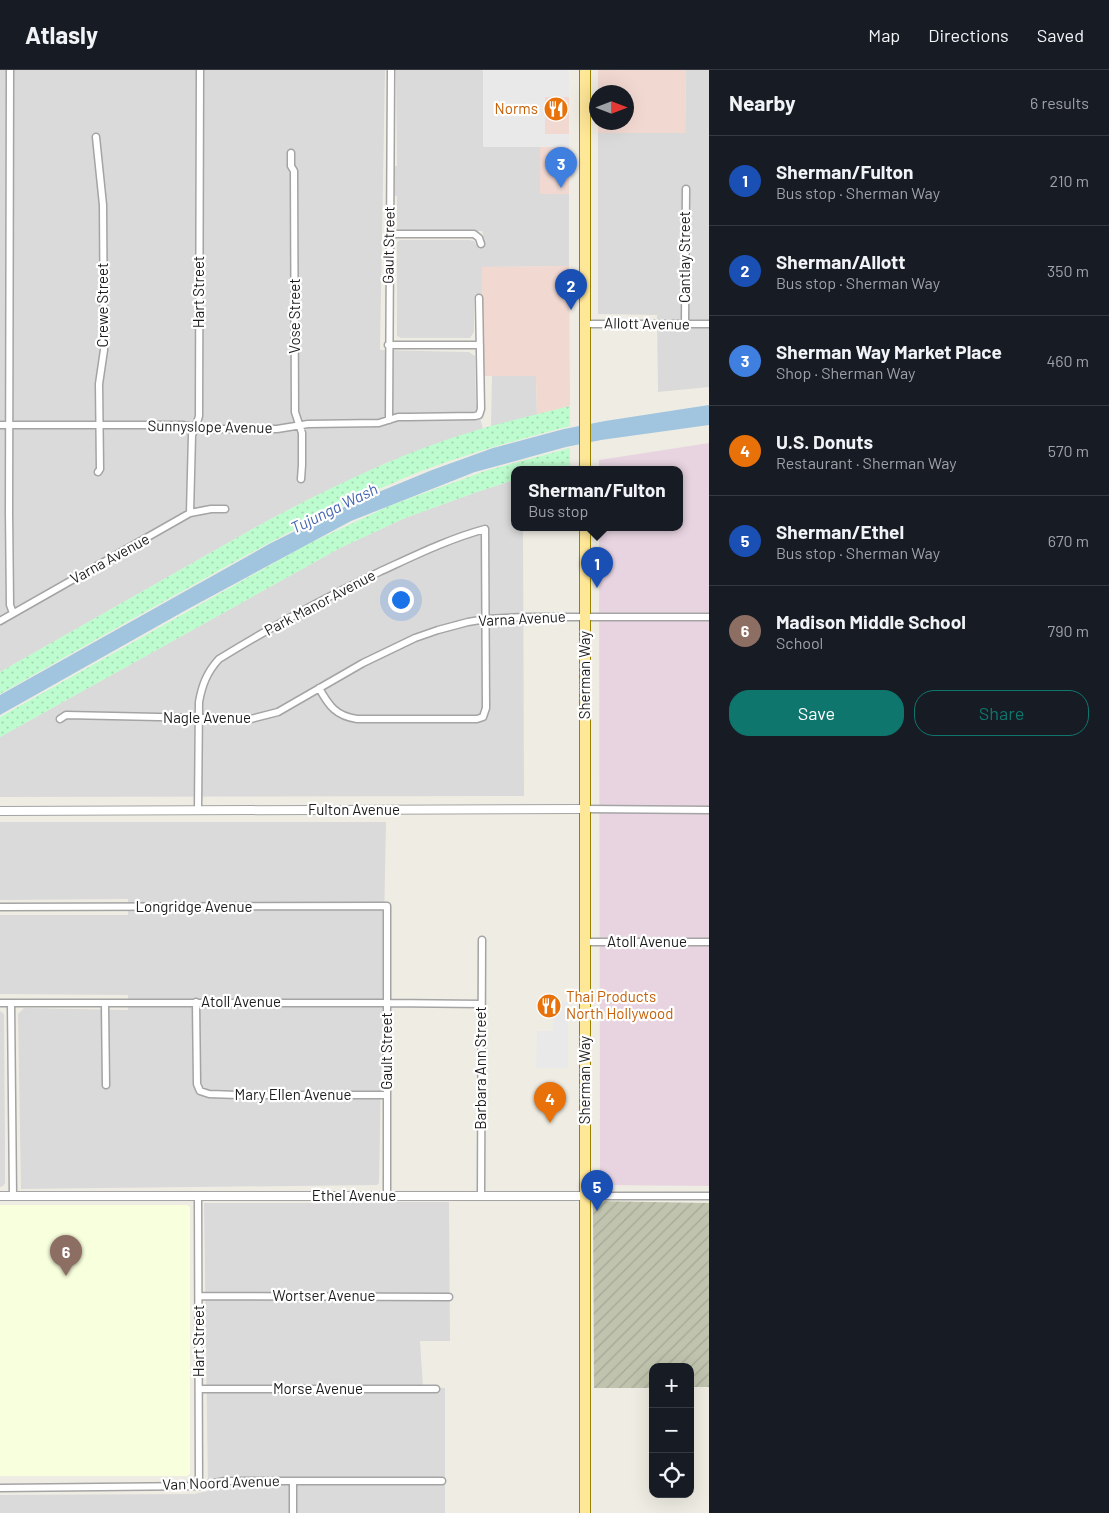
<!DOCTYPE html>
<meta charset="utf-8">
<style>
body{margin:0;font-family:Barlow,sans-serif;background:#242831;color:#f1f3f6}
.controls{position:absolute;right:15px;bottom:15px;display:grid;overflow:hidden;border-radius:10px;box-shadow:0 5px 20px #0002}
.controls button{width:45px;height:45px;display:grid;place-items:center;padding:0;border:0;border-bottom:1px solid #363941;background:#171b24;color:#f1f3f6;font:25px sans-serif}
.compass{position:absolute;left:589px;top:15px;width:45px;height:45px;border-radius:50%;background:#171b24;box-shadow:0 5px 20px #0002;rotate:90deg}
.you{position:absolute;left:400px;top:529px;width:18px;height:18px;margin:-12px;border:4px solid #fff;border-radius:50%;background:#1a73e8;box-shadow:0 0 0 8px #1a73e833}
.badge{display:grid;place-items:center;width:32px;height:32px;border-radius:50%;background:#0f766e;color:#fff;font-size:16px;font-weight:700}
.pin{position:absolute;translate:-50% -41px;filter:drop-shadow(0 1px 2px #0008)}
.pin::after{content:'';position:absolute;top:26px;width:18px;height:15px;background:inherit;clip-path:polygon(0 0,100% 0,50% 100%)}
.popup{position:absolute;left:511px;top:396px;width:172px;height:65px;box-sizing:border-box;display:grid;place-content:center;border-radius:10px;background:#171b24;filter:drop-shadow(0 1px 4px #0005);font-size:16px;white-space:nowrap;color:#9ea1a6}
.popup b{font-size:19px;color:#f1f3f6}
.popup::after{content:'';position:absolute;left:50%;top:100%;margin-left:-10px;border:10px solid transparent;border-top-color:#171b24}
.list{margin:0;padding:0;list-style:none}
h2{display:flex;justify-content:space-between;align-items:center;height:65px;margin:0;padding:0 20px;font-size:21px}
h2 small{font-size:16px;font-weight:400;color:#9ea1a6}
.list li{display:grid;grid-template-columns:32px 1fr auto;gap:15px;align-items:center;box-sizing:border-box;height:90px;padding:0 20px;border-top:1px solid #363941}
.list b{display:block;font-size:19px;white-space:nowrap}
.list p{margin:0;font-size:16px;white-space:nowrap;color:#9ea1a6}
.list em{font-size:16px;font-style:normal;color:#9ea1a6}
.actions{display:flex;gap:10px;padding:15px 20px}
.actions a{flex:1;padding:11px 0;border:1px solid #0f766e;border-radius:20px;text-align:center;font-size:18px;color:#0f766e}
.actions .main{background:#0f766e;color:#fff}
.icon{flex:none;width:28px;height:28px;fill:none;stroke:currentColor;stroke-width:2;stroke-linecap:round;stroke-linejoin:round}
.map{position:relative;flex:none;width:709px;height:1443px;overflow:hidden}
header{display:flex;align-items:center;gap:30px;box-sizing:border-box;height:70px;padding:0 25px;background:#171b24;border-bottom:1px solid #363941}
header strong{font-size:24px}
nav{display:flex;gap:28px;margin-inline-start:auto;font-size:18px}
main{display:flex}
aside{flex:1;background:#171b24}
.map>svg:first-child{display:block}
.residential{fill:#dbdada}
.commercial{fill:#f1d8d1}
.industrial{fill:#e8d4e1}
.education{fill:#f8ffdc}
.construction{fill:url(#construction-furrows)}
.park{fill:url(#park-dots)}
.parking{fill:#e9e9e9}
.water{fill:#a1c5df}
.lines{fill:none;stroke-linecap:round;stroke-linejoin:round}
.minor-casing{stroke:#a4a4a4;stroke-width:9}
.tertiary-casing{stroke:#a4a4a4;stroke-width:10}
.primary-casing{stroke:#978200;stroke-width:12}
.minor{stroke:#fff;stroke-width:6}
.tertiary{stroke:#fff;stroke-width:8}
.primary{stroke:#ffe798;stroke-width:10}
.labels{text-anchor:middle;stroke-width:4.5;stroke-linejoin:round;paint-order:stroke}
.food-label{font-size:15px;fill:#c56008;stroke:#fff;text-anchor:end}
.street-label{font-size:15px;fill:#1d1d1d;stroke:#fff}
.water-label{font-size:16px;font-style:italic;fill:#4566b1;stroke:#fff}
</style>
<header>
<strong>Atlasly</strong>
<nav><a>Map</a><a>Directions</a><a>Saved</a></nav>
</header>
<main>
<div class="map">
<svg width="709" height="1443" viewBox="0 0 709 1443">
<defs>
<pattern id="construction-furrows" width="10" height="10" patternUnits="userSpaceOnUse" patternTransform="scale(1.25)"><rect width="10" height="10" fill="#c0c4ae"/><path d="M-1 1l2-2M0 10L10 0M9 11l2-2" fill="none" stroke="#a5a895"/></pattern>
<pattern id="park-dots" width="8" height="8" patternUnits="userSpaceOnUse" patternTransform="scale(1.25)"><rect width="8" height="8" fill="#bdfcce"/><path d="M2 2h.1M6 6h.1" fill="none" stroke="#a2d8b0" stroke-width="1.8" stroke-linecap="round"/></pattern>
</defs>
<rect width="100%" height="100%" fill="#efede3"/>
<path class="residential" d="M0,0H385L380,280L469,282L475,286L476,333L483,359L386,393L307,430L265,452L0,602Z
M396,0H483V77H540L542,124H569V196L482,197V228H474V262L470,268H401L397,266V172L400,170H469L474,171L477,176H482L483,165L482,161H397V126H395V96H397Z
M686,0H709V317L658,322L657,245L598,244V63H685Z
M536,305L537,345L491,357L492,306Z
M514,410V457H523L524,726L0,727V667L340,478L405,448L474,423Z
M0,752H386L379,1113L377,1115L21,1119L18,944L24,938L128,940V925L0,924V845H128V829L0,830Z
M0,941L4,944V947L5,1075V1113L3,1116L0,1117Z
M370,1132H449L450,1271H420L423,1317L445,1318V1443H0V1425L194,1424L208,1421L204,1133H368Z"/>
<path class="commercial" d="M483,0H569V124H542L540,123V77H483Z
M598,0H686L685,63H598V53L626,52V22H598Z
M569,196L570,336L537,345L536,306H482V197Z"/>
<path class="industrial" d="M709,373V1116L600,1115L599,457H680V399H599V390Z"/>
<path class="education" d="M0,1135H187L190,1137V1404L187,1406H0Z"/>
<path class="construction" d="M593,1131L709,1133V1317H690V1297H653V1318H594Z"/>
<path class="park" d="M570,336V356C510,372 450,388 393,413C322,443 255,480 188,518C125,553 63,588 0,624V602L265,452C333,416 403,382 477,360C508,351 539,344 570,336Z
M570,378V396L555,399H514V410L474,423L405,448L340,478L0,667V647L306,475L389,436L485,401Z"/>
<path class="parking" d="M483,0H569V27H545V64H569V77H483Z
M553,932H570V949H568V998H536L537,961H553Z"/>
<path class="water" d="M709,335V355L601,370L566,377L475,402L351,451L188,539L0,645V625L271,473L352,433L432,400L493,378L564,359L605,351Z"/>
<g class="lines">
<defs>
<path id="minor" d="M10,0L9,442L10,535L13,543
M96,67L103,135L104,280L99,314L100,399L98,402
M291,83V96L294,101L295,342L302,363V395L301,409
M390,164H474L479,168L481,174
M585,254H709
M685,254L686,119
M388,275H480
M389,350L391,0
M0,355H182L209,359H277L308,354L379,353L398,347H408L475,346L479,345L481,339L479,228
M190,443L192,365L196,356L199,346L200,0
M0,551L190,443L211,439H225
M60,649L66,645L251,649L278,642L363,593L415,568L438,560L468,552L486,549L525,547H709
M585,739L709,740
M198,740L199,632C202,615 207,602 219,589C271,557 324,528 379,502C414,486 448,469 485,459L486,638L483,647L477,649H357C336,646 329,636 319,618
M0,837L387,836V1126
M585,872H709
M196,932L197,1014L200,1021L209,1024L238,1025H387
M0,933H388L481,934
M11,933L13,1126
M105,934L106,1015
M481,1126L482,870
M585,1126H709
M198,1127L199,1416
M199,1226L449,1227
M199,1319H436
M293,1411V1443
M0,1418L199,1416L225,1411H442"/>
<path id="tertiary" d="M0,741L585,739
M0,1126H585"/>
<path id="primary" d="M585,399V0
M585,1443V457"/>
</defs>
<use href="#minor" class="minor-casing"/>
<use href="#tertiary" class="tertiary-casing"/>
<use href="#primary" class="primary-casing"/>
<use href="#minor" class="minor"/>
<use href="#tertiary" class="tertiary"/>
<use href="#primary" class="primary"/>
</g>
<defs>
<symbol id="restaurant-disc" viewBox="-11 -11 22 22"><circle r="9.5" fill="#e8710a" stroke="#fff"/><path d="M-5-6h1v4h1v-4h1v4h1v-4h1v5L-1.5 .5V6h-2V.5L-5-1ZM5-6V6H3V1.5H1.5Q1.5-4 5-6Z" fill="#fff"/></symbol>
</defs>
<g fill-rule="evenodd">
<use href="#restaurant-disc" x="542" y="25" width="28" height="28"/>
<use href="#restaurant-disc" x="535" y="922" width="28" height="28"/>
</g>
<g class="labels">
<g class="food-label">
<text x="538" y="44">Norms</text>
<text x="566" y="932" text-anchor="start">Thai Products<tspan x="566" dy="17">North Hollywood</tspan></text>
</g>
<g class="street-label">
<text transform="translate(389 175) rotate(-89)" y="5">Gault Street</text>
<text transform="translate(685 187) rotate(-90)" y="5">Cantlay Street</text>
<text transform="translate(199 222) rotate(-90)" y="5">Hart Street</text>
<text transform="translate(103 235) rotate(-90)" y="5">Crewe Street</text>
<text transform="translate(295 246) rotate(-90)" y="5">Vose Street</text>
<text transform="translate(647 254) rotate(1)" y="5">Allott Avenue</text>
<text transform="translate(210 357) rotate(1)" y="5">Sunnyslope Avenue</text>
<text transform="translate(110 489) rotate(-29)" y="5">Varna Avenue</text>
<text transform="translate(320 533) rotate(-28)" y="5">Park Manor Avenue</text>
<text transform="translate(522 549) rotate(-3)" y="5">Varna Avenue</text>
<text transform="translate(585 605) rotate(-90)" y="5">Sherman Way</text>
<text x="207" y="653">Nagle Avenue</text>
<text x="354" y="745">Fulton Avenue</text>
<text x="194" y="842">Longridge Avenue</text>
<text x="647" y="877">Atoll Avenue</text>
<text x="241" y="937">Atoll Avenue</text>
<text transform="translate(387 981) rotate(-90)" y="5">Gault Street</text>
<text transform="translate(481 998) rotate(-90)" y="5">Barbara Ann Street</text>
<text transform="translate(585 1010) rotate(-90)" y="5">Sherman Way</text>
<text x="293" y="1030">Mary Ellen Avenue</text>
<text x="354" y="1131">Ethel Avenue</text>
<text x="324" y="1231">Wortser Avenue</text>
<text transform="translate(199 1271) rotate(-90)" y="5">Hart Street</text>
<text x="318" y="1324">Morse Avenue</text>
<text transform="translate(221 1413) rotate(-2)" y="5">Van Noord Avenue</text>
</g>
<g class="water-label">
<text transform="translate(334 438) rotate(-26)" y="6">Tujunga Wash</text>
</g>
</g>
</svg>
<div class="controls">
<button>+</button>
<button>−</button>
<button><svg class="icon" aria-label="locate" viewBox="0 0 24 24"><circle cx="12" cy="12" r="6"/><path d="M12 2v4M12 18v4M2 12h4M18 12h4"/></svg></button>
</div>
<svg class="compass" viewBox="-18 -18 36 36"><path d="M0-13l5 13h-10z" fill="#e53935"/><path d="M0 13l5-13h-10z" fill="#9ea1a6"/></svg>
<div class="you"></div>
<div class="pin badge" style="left:597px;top:518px;background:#1a4fb4">1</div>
<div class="popup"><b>Sherman/Fulton</b>Bus stop</div>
<div class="pin badge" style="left:571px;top:240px;background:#1a4fb4">2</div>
<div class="pin badge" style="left:561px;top:118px;background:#3f7fe0">3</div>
<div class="pin badge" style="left:550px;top:1053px;background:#e8710a">4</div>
<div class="pin badge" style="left:597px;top:1141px;background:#1a4fb4">5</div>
<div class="pin badge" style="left:66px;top:1206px;background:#8d6e63">6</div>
</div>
<aside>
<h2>Nearby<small>6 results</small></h2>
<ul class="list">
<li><span class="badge" style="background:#1a4fb4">1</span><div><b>Sherman/Fulton</b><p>Bus stop · Sherman Way</p></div><em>210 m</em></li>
<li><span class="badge" style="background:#1a4fb4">2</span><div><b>Sherman/Allott</b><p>Bus stop · Sherman Way</p></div><em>350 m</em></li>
<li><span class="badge" style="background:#3f7fe0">3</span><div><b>Sherman Way Market Place</b><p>Shop · Sherman Way</p></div><em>460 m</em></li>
<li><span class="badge" style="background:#e8710a">4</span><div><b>U.S. Donuts</b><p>Restaurant · Sherman Way</p></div><em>570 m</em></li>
<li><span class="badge" style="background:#1a4fb4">5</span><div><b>Sherman/Ethel</b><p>Bus stop · Sherman Way</p></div><em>670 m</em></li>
<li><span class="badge" style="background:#8d6e63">6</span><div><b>Madison Middle School</b><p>School</p></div><em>790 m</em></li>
</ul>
<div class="actions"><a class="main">Save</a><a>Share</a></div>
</aside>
</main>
